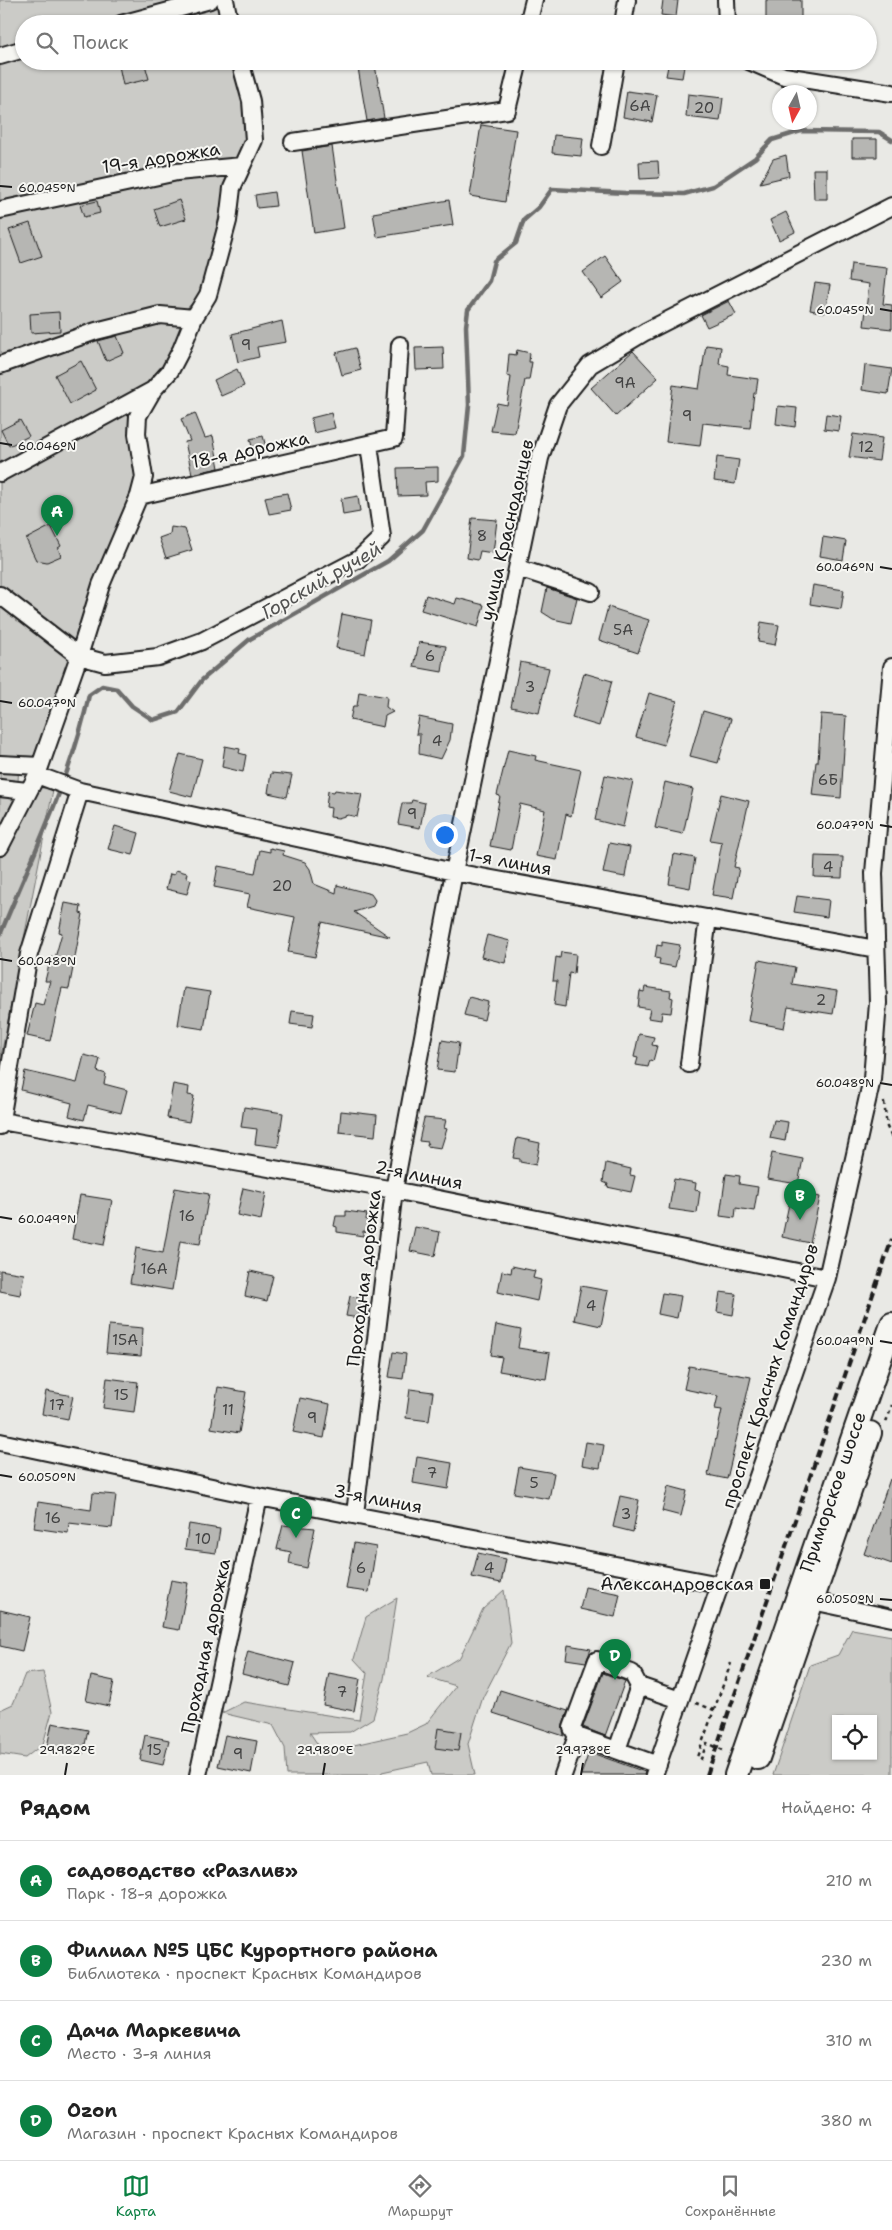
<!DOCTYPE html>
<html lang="ru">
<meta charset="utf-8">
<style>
body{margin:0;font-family:"Shantell Sans",sans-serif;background:#f2f2f2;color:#222}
.controls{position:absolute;right:15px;bottom:15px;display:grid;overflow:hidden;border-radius:0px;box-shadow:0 1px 4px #0004}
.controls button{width:45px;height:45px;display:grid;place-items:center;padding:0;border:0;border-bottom:1px solid #e0e0e0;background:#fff;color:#222;font:25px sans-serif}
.compass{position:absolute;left:772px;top:85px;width:45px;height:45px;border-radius:50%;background:#fff;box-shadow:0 1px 4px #0004;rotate:188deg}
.you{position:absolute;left:444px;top:834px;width:18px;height:18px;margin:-12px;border:4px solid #fff;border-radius:50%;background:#1a73e8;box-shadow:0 0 0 8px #1a73e833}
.badge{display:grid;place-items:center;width:32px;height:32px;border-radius:50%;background:#0b8043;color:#fff;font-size:16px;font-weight:700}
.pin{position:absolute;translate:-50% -41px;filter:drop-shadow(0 1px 2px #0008)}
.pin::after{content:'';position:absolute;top:26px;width:18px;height:15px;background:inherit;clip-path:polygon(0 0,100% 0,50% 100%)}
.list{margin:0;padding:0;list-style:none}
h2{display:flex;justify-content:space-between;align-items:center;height:65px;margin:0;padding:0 20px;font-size:21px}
h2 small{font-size:16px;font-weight:400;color:#767676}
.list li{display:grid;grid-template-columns:32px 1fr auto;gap:15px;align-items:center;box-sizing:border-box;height:80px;padding:0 20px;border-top:1px solid #e0e0e0}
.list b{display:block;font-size:19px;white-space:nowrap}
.list p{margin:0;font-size:16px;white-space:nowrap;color:#767676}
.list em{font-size:16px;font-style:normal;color:#767676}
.icon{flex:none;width:28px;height:28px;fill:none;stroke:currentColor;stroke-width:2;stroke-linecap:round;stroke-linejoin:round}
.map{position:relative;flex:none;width:892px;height:1775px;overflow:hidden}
.search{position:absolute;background:#fff;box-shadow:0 1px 4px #0004;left:15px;right:15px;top:15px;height:55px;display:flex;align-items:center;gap:12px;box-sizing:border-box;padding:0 18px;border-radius:28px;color:#767676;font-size:19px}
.sheet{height:385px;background:#fff}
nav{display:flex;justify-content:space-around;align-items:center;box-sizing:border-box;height:70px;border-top:1px solid #e0e0e0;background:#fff;font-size:14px;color:#767676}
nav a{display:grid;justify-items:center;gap:2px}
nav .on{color:#0b8043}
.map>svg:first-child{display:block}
.green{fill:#cbcbc7;stroke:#747472;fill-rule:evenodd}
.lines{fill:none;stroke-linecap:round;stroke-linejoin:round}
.stream{stroke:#6d6d6c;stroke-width:4.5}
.building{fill:#b6b6b3;stroke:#1c1c1c}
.minor-casing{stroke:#1c1c1c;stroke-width:20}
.highway-casing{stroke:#1c1c1c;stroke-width:26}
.path{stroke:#1c1c1c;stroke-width:2.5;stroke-dasharray:4 4;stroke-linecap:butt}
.minor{stroke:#f6f6f2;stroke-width:16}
.highway{stroke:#f6f6f2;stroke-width:22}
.rail{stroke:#1c1c1c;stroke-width:4;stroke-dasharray:8 4;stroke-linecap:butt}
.ticks{fill:none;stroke:#1c1c1c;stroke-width:2}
.poi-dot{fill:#1c1c1c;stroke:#f6f6f2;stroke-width:2}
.labels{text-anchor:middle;stroke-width:4;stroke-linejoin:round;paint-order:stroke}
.number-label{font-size:15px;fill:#424242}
.street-label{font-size:18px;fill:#1c1c1c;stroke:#f6f6f2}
.poi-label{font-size:18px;fill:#1c1c1c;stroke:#f6f6f2;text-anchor:end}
.water-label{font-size:19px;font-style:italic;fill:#525251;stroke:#f6f6f2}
.ticks-label{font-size:12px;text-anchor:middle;fill:#1c1c1c;stroke:#f6f6f2;stroke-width:4;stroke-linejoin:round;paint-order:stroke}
</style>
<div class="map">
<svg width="892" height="1775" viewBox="0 0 892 1775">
<rect width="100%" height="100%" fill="#e9e9e5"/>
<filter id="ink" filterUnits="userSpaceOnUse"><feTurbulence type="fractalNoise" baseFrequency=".02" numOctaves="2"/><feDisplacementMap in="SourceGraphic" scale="10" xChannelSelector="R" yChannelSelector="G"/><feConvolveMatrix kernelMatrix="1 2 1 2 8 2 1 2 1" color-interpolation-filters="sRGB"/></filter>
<g filter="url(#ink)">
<path class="green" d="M0,0H218L223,24H24V61H234L245,100L246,137L225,188L202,294L185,310L184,354L132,421L137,481L37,756L19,758L18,783L53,790L0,1061Z
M504,1590L511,1643L483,1697L468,1744L475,1775H431L428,1762L382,1772L381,1775H287L285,1748L273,1725L222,1713L244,1702L359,1720L367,1673L354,1659L366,1617L397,1598L384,1679L373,1718L350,1732L310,1733L323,1752L407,1733L426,1724L456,1686L427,1677L460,1657L483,1609Z
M852,1629L892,1636V1775H773L810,1665L838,1655ZM836,1719H873V1756H836Z
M43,1672L52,1712L43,1744L25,1758L0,1754V1710L13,1704L25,1674Z"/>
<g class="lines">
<path class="stream" d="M0,935C32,856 71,779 89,695L102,686L117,689L132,706L153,720L178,712L202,680L250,639L388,561L423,530L464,456L469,405L466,326L468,310L489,281L494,261L516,243L524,220L539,207L552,189L625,193L684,194L713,186L755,158L772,140L801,131L879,132L892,140"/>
</g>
<path class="building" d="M663,0H678L676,17L661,15Z
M766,0H801V24H766Z
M118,61H144L149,79L123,85Z
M669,61H685L682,78L666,76Z
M375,65L384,118L367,121L358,68Z
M627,91L657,95L652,122L623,117Z
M688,94L723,98L720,121L686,117Z
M481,125L516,130L505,202L470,196Z
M554,135L583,138L581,156L552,153Z
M852,139H877V157H852Z
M332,146L344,228L314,233L302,151Z
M786,155L789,176L760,183L773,159Z
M658,161L659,178L640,179L639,162Z
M813,169H827V199H814Z
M274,192L276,206L257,208L255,195Z
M179,200L186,219L160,227L154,209Z
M449,200L453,225L377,237L373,213Z
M97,201L100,213L84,217L80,205Z
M786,212L795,232L779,240L770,220Z
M30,223L42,256L21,263L9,230Z
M605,256L623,282L601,298L583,272Z
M851,264L887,268L883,304L892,305V329L864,326L869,284L849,281Z
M815,283L830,285L825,313L810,310Z
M729,301L736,314L707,327L701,315Z
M59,312L60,331L31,333L30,314Z
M282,321L286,342L257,347L259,357L238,362L232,334Z
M117,336L124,353L106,361L98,341Z
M706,345L721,347L719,364L729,366L728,375L758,379L756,393H754L750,428L703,423L700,446L666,442L673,385L699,389Z
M443,347L444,369L416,370L415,348Z
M355,348L361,370L342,375L336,353Z
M517,350L530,353L529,362H532L529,380H525L515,433L491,431L497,403L507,405L511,377L507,376L509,354L516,355Z
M633,351L658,378L616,416L591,388Z
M81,361L96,390L70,404L55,375Z
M865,365L892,369L888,394L862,390Z
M237,369L244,386L221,396L214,380Z
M778,406L797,408L795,427L776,424Z
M195,413L205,438L213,436L219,468L192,474L185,442L190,441L181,419Z
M331,413L335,428L314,433L311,418Z
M826,414L841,416L839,431L824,429Z
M20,420L29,436L9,446L1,430Z
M853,434L882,438L879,461L849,457Z
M263,436L267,451L254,454L250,439Z
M717,457L739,460L735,484L714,481Z
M438,467V481L425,482L426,495L398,496L397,468Z
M287,493L291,510L269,514L265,497Z
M358,496L360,512L343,515L341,499Z
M472,518L497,520L493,553L480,551L478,560L467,558Z
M51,526L61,546L58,548L61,556L47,562L36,560L26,539Z
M171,527L185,529L192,550L166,558L159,538L170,534Z
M823,537L846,541L843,560L820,556Z
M813,585L844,590L841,609L810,604Z
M547,588L577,598L571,623L553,619L542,612Z
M426,595L455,604L457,598L484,605L478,627L421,610Z
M608,607L649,620L638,653L599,640Z
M342,614L371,620L365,654L336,648Z
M761,622L779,625L775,645L758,642Z
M419,642L446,646L442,672L414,667Z
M520,662L549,668L539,713L511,707Z
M584,673L612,681L599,726L572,718Z
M359,692L387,697L386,707L393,712L385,716L383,727L350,720L353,706H357Z
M649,693L677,701L664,745L636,737Z
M703,711L731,719L718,763L690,756Z
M821,714L846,716L841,798L812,795L816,762H818Z
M419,717L452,724L450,740L441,759L419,754L420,734H416Z
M225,746L240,749L239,753L246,755L243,772L222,767Z
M508,750L536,756L535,760L581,770L571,816L566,814L557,860L536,856L545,810L520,804L511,850L490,846L500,796L497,795Z
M180,754L202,759L192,797L169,791Z
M271,773L292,775L287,797L268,793Z
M605,775L633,781L623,827L595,820Z
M665,782L693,789L683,834L655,828Z
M335,790L362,794L357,817L348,815L338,818L330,817L331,808L326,807L328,791L334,792Z
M721,794L749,801L734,867L739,868L733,898L712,895L722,842L710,840Z
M412,800L425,803L420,828L398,824L402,803H411Z
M115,826L139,833L133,855L108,849Z
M609,843L630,847L625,877L603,873Z
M270,848L284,851L283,855L305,862L310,869L314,884L336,893L337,885L371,894L375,900L373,906L354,912L390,937L322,922L315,957L288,952L295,917L247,907L250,894L214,887L218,866L255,873L260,850L270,852Z
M674,854L695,858L690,888L669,884Z
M815,856L843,857L842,878L814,877Z
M176,870L187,873L186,877L191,880L187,894L166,889L170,874L174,875Z
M797,896L829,900L827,917L794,912Z
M65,903L81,906L80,913L83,914L69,989L62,988L50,1041L27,1036L35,1003L43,1005L50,981H45L51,957L55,958L62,933L59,932Z
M487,935L510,941L505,963L481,957Z
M662,942L680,945L675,967L659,964L660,959L655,958L657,945L662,946Z
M561,952L576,954L574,974L569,973L565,1007L554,1005L557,981H553L556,957L560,958Z
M759,960L795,967L792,984L837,991L833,1014L788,1007L784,1028L748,1021Z
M645,987L671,991L670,997L673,998L671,1013L662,1012L661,1020L648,1018L650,1009L638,1007L640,991L644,992Z
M184,988L210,992L204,1029L178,1025Z
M469,997L488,1002L484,1020L464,1015Z
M292,1011L314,1014L312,1027L290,1024Z
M639,1034L654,1037L652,1045L657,1046L653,1061L650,1060L648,1067L636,1065L638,1058L634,1057Z
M442,1040L459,1043L455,1072L437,1070Z
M84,1055L100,1059L97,1071L106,1074L104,1084L127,1090L121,1113L88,1105L84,1120L69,1116L72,1103L21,1090L25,1071L77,1083Z
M173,1084L189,1087L188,1095L194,1096L189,1122L167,1118Z
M244,1107L283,1113L278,1147L255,1144L257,1129L241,1127Z
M341,1111L377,1115L375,1136L339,1132Z
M424,1118L446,1120L444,1128L447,1129L441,1148L427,1146L428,1142L419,1141Z
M774,1120L788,1122L785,1141L770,1138Z
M517,1138L540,1143L536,1165L520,1162V1159L513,1158Z
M772,1153L803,1159L798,1184L767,1179Z
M606,1163L631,1169L630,1175L635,1176L631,1192L607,1187L608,1184L603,1182Z
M726,1174L740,1176L739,1184L758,1187L754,1211L736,1208L735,1218L720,1216Z
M674,1179L696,1183L695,1190L700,1191L697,1213L669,1209Z
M175,1188L209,1194L200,1244L180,1241L172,1290L130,1283L136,1248L163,1253Z
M243,1188L266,1193L261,1220L237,1215Z
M792,1190L820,1197L810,1243L782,1237Z
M80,1195L112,1200L104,1245L72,1239Z
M346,1211L367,1214L366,1220L372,1221L370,1232L363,1231V1236L337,1232V1227L334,1226L336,1216H346Z
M415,1227L440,1232L435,1256L410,1251Z
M512,1266L535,1271L533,1278L541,1280L537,1301L498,1292L502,1271L511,1273Z
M0,1270L24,1274L20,1295L0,1291Z
M250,1271L273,1276L267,1301L245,1296Z
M581,1286L608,1291L601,1326L574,1320Z
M720,1292L736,1294L733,1315L717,1312Z
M662,1293L681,1296L677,1318L658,1314Z
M350,1296L362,1299L359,1318L346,1316Z
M109,1325L143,1328L141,1356L106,1353Z
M496,1325L521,1330L518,1348L550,1353L546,1379L499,1371L502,1357L491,1355Z
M393,1352L406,1354L403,1379L389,1377Z
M689,1366L751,1377L727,1479L708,1475L722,1410L715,1409L718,1396L684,1389Z
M107,1378L138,1382L134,1412L103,1408Z
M218,1387L246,1392L239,1433L211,1428Z
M410,1389L433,1392L429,1421L406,1418Z
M46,1391L73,1396L68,1419L42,1414Z
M300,1398L330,1404L324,1438L293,1432Z
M586,1442L604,1445L600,1468L582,1465Z
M417,1457L452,1463L448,1489L413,1483Z
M519,1467L554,1473L549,1499L514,1493Z
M890,1479L892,1480V1564L864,1554Z
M668,1486L687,1491L681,1516L662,1511Z
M93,1493L116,1495L112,1528L69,1523L68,1533L34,1528L38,1502L91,1510Z
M620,1496L639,1500L633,1532L613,1527Z
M189,1524L220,1529L216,1553L185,1549Z
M283,1525L315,1528L307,1568L289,1564L291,1552L277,1549Z
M354,1543L376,1547L369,1592L346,1589Z
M478,1553L506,1559L501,1583L472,1577Z
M171,1580L188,1583L179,1630L162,1627Z
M585,1587L620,1594L615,1617L580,1609Z
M0,1610L30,1617L22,1651L0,1646Z
M568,1645L591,1649L586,1662L566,1659Z
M248,1651L295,1663L289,1686L242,1674Z
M329,1673L360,1679L354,1711L323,1705Z
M603,1673L625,1681L605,1736L583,1727Z
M91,1676L114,1681L109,1706L86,1701Z
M500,1690L568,1711L563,1725L564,1736L493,1713Z
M52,1723L88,1730L83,1754L47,1747Z
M438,1728L461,1732L458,1751L435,1748Z
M145,1735L169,1740L163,1765L140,1760Z
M225,1735L257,1741L251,1773L218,1766Z
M589,1752L645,1772L644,1775H581Z"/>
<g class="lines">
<defs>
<path id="minor" d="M225,0L230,24
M726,0L727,24
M121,24L210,0
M528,24L534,0
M623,24L627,0
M0,56L24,49
M749,61L784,76L892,93
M293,142L507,110L519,61
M601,146L616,61
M0,210L177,172L242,166
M0,365L96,331L160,315L194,318
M0,473L153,390
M139,496L394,438L400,345
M518,568L591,592
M0,595L79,656L105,663L158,657L202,641L359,559L382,537L369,445
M0,764L40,766
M37,775L79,656L101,585L139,496L144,477L137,434L138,416L153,390L170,371L181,350L194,318L208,295L228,221L232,188L254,140L251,101L240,61
M0,788L27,791
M0,847L37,775L80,791L454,872L876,949
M689,1064L708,918
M1,1121L394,1190L827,1278
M0,1126L29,954L80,791
M0,1442L259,1497L720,1585
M355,1514L394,1190L454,872L540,458L558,405L590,365L645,332L892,206
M803,1599L892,1618
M577,1736L572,1728L597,1660L632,1673L639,1686L680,1700
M617,1750L639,1686
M198,1775L259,1497
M563,1775L577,1736L658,1765
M654,1775L827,1278L872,1079L878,1003L874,873L892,667"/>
<path id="highway" d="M758,1758L870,1433
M736,1775L892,1324"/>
</defs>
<use href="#minor" class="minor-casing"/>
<use href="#highway" class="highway-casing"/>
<path class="path" d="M884,1102L887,1127L892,1138
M886,1422L892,1405
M696,1703L714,1710
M723,1750L707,1743L701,1759L697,1757L731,1663"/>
<use href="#minor" class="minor"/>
<use href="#highway" class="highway"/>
<path class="rail" d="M707,1775L892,1239"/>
</g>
</g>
<path class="ticks" d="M0,186L12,187M880,309L892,311M0,443L12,445M880,567L892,569M0,701L12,703M880,825L892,827M0,959L12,961M880,1083L892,1085M0,1217L12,1219M880,1341L892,1343M0,1475L12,1477M880,1599L892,1600M65,1775L67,1763M323,1775L325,1763M581,1775L583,1763"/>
<rect class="poi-dot" x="759" y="1578" width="12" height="12" rx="2.5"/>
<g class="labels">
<g class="number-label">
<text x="640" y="111">6А</text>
<text x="704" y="113">20</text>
<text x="246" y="350">9</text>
<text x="625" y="388">9А</text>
<text x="687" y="421">9</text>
<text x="866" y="452">12</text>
<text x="482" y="541">8</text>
<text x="623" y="635">5А</text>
<text x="430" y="661">6</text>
<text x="530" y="692">3</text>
<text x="437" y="746">4</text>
<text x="828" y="785">6Б</text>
<text x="412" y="819">9</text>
<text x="828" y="872">4</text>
<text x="282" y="891">20</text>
<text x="821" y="1005">2</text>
<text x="187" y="1221">16</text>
<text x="154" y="1274">16А</text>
<text x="591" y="1311">4</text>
<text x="125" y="1345">15А</text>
<text x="121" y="1400">15</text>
<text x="57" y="1410">17</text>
<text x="228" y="1415">11</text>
<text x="312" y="1423">9</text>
<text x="432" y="1478">7</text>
<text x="534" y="1488">5</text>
<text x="626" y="1519">3</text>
<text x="53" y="1523">16</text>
<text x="203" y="1544">10</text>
<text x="361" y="1573">6</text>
<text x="489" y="1573">4</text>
<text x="342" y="1697">7</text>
<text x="154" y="1755">15</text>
<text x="238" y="1759">9</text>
</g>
<g class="street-label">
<text transform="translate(161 158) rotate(-9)" y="6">19-я дорожка</text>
<text transform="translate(250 450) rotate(-12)" y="6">18-я дорожка</text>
<text transform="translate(507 530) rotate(-77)" y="6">улица Краснодонцев</text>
<text transform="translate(510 862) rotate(10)" y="6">1-я линия</text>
<text transform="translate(419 1175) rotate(11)" y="6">2-я линия</text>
<text transform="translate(364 1278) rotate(-83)" y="6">Проходная дорожка</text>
<text transform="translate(770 1376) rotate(-72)" y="6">проспект Красных Командиров</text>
<text transform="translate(833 1492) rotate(-71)" y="6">Приморское шоссе</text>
<text transform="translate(378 1499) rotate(11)" y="6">3-я линия</text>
<text transform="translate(206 1646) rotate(-78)" y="6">Проходная дорожка</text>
</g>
<g class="poi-label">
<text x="754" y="1590">Александровская</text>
</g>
<g class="water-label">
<text transform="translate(321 580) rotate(-30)" y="7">Горский ручей</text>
</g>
</g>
<g class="ticks-label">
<text x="47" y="192">60.045°N</text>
<text x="845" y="314">60.045°N</text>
<text x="47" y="450">60.046°N</text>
<text x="845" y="571">60.046°N</text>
<text x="47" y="707">60.047°N</text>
<text x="845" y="829">60.047°N</text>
<text x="47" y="965">60.048°N</text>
<text x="845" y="1087">60.048°N</text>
<text x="47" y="1223">60.049°N</text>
<text x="845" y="1345">60.049°N</text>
<text x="47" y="1481">60.050°N</text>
<text x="845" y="1603">60.050°N</text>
<text x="67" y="1754">29.982°E</text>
<text x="325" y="1754">29.980°E</text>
<text x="583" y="1754">29.978°E</text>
</g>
</svg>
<div class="controls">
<button><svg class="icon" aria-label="locate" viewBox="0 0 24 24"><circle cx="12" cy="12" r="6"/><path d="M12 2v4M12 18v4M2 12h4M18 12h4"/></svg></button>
</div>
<svg class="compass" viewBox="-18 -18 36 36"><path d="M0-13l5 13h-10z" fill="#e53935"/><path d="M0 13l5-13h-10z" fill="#767676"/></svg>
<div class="you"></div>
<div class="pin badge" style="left:57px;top:536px">A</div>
<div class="pin badge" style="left:800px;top:1220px">B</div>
<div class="pin badge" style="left:296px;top:1538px">C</div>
<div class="pin badge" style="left:615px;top:1680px">D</div>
<div class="search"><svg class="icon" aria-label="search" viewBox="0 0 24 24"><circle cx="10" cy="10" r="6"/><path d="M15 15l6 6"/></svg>Поиск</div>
</div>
<section class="sheet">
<h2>Рядом<small>Найдено: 4</small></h2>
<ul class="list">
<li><span class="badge">A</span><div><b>садоводство «Разлив»</b><p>Парк · 18-я дорожка</p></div><em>210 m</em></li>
<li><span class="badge">B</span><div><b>Филиал №5 ЦБС Курортного района</b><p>Библиотека · проспект Красных Командиров</p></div><em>230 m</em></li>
<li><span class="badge">C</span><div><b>Дача Маркевича</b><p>Место · 3-я линия</p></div><em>310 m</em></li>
<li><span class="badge">D</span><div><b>Ozon</b><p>Магазин · проспект Красных Командиров</p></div><em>380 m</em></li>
</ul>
</section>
<nav>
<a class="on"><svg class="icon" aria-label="map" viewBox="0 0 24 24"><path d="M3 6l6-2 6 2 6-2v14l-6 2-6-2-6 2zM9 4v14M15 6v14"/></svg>Карта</a>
<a><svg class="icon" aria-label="directions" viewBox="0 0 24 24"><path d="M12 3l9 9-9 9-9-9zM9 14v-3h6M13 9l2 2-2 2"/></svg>Маршрут</a>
<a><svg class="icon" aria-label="saved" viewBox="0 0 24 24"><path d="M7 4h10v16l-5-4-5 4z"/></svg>Сохранённые</a>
</nav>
